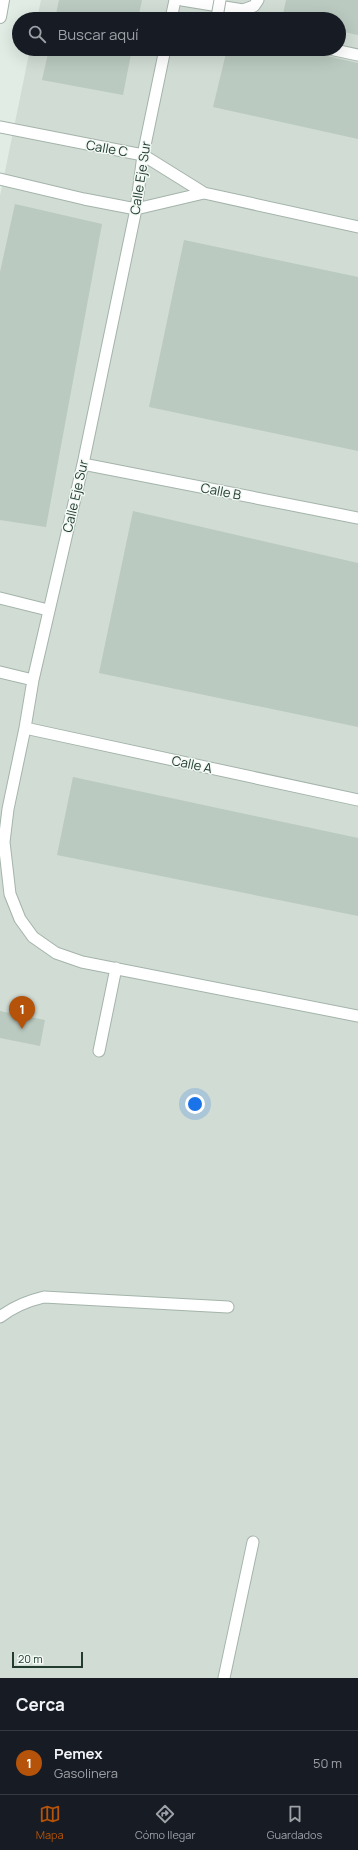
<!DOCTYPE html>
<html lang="es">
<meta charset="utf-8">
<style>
body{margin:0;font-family:Manrope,sans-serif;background:#242831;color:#f1f3f6}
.scale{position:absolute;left:12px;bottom:10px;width:71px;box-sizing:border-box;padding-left:4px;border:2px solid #223d30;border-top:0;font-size:11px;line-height:14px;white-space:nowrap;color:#223d30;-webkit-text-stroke:3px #f2f8f4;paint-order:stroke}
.you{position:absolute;left:195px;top:1104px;width:14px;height:14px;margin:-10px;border:3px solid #fff;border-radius:50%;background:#1a73e8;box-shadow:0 0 0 6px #1a73e833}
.badge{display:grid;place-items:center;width:26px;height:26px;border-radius:50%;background:#b45309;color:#fff;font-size:13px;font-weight:700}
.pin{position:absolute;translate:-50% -33px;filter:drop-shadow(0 1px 2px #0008)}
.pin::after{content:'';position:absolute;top:21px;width:14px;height:12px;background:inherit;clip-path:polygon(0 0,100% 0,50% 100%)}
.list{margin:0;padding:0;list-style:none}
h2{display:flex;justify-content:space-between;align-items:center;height:52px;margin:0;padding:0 16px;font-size:17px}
h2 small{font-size:13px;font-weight:400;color:#9ea1a6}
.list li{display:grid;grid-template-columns:26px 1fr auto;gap:12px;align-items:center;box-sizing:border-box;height:64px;padding:0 16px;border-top:1px solid #363941}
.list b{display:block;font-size:15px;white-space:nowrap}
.list p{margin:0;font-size:13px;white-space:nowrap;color:#9ea1a6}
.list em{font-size:13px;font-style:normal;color:#9ea1a6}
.icon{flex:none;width:22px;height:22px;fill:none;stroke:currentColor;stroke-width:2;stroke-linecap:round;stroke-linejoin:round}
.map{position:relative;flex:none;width:358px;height:1678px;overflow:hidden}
.search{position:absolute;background:#171b24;box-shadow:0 4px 16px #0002;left:12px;right:12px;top:12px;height:44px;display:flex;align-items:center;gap:10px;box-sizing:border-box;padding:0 14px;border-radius:22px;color:#9ea1a6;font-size:15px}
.sheet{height:116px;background:#171b24}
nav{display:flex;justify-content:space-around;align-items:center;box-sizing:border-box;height:56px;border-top:1px solid #363941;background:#171b24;font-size:11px;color:#9ea1a6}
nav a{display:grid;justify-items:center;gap:2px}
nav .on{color:#b45309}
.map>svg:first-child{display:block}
.built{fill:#d0dcd4}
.building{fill:#bacac0}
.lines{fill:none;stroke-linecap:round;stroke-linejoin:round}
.service-casing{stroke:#a4b4ab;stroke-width:13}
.tertiary-casing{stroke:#a4b4ab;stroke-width:14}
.service{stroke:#fff;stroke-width:11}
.tertiary{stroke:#fff;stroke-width:12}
.service-bridge-casing{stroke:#a4b4ab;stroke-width:13;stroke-linecap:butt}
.service-bridge{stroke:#fff;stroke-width:11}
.labels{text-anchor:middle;stroke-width:3;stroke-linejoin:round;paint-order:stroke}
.street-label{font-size:13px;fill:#223d30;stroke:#f2f8f4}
</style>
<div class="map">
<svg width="358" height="1678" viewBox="0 0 358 1678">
<rect width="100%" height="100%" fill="#e1ece5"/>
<path class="built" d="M41,0H358V1678H0V196L30,49H339V19H37Z"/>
<path class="building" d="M59,0H142L138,19H55Z
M286,0H358V35L339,31V19H282Z
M49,49H132L123,95L42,80Z
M227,49H295L358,63V139L213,107Z
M15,204L102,224L46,527L0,520V272Z
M184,240L358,277V451L149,407Z
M133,511L358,563V727L99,673Z
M73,777L358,838V916L57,855Z
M0,1011L45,1020L40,1046L0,1038Z"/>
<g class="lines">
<defs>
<path id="service" d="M182,0L243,10L254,6L258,0
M171,19L175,0
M165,49L143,155L136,209L83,464L33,680L25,728L8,809L4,842L10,894L20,919L33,937L56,953L82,962L358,1016
M330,49L358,55
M0,127L143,155L204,193L358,227
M0,179L84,199L136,209L204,193
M83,464L358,518
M0,598L48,610
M0,672L33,680
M25,728L358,800
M99,1051L116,968
M0,1317C13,1307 27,1301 44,1297L228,1307
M224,1678L253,1542"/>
<path id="tertiary" d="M0,17L3,0"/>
</defs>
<use href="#service" class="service-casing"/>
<use href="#tertiary" class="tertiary-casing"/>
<use href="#service" class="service"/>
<use href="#tertiary" class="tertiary"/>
<defs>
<path id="service-bridge" d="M219,19L217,17L220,0"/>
</defs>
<use href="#service-bridge" class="service-bridge-casing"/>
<use href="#service-bridge" class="service-bridge"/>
</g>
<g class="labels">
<g class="street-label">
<text transform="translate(107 148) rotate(10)" y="5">Calle C</text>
<text transform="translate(140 178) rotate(-81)" y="5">Calle Eje Sur</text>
<text transform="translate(221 491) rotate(11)" y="5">Calle B</text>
<text transform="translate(75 496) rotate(-77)" y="5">Calle Eje Sur</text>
<text transform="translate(192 764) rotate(12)" y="5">Calle A</text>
</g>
</g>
</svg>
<div class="scale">20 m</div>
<div class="you"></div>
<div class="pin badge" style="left:22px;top:1029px">1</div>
<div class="search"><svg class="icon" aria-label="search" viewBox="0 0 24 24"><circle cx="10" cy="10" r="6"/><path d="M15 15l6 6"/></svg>Buscar aquí</div>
</div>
<section class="sheet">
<h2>Cerca<small></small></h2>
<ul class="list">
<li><span class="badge">1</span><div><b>Pemex</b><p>Gasolinera</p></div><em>50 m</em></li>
</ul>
</section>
<nav>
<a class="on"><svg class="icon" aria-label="map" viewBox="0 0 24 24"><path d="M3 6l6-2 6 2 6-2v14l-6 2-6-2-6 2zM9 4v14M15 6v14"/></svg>Mapa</a>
<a><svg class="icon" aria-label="directions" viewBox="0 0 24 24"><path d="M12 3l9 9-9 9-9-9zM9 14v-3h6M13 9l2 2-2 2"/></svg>Cómo llegar</a>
<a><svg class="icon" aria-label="saved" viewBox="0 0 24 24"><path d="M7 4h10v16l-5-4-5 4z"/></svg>Guardados</a>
</nav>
